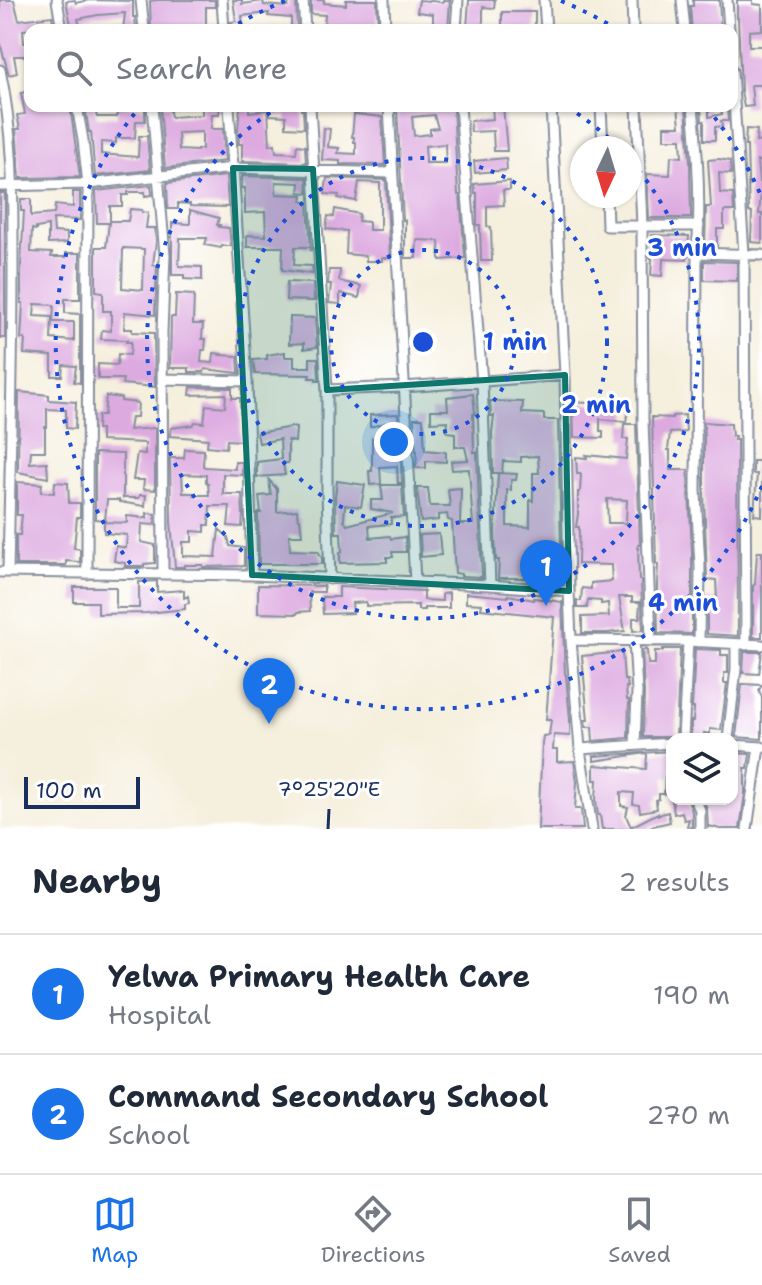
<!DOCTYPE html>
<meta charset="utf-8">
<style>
body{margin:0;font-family:"Shantell Sans",sans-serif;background:#f6f6f7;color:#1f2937}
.controls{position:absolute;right:24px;bottom:24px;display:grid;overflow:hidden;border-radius:16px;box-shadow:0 2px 6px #0004}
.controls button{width:72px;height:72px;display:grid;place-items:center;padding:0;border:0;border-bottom:2px solid #e0e1e3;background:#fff;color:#1f2937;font:40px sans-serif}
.compass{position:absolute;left:570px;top:136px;width:72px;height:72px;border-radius:50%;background:#fff;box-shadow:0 2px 6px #0004;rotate:184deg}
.scale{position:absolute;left:24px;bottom:20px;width:116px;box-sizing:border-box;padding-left:8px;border:4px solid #1b2f5e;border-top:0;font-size:22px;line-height:28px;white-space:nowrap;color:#1b2f5e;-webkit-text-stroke:6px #fff;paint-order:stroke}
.you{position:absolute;left:394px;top:442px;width:28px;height:28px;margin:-20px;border:6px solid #fff;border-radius:50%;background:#1a73e8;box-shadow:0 0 0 12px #1a73e833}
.badge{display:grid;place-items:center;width:52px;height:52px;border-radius:50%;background:#1a73e8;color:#fff;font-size:26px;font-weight:700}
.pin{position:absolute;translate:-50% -66px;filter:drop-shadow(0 2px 4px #0008)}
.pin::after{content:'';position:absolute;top:42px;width:28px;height:24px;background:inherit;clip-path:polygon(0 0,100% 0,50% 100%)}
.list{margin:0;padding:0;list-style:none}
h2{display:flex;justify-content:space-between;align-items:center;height:104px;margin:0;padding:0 32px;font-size:34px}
h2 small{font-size:26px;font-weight:400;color:#747a83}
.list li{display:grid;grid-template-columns:52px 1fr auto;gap:24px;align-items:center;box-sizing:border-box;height:120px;padding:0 32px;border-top:2px solid #e0e1e3}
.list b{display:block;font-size:30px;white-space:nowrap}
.list p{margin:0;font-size:26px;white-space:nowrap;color:#747a83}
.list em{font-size:26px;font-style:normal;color:#747a83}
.icon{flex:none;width:44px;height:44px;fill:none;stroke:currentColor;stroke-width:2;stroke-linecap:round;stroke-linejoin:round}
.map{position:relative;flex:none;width:762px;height:829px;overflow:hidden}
.search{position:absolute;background:#fff;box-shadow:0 2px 6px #0004;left:24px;right:24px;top:24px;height:88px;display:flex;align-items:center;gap:20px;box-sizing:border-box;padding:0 28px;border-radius:16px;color:#747a83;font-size:30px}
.sheet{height:344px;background:#fff}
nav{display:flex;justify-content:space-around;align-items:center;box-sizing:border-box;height:112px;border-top:2px solid #e0e1e3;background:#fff;font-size:22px;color:#747a83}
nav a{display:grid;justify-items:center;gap:4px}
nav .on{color:#1a73e8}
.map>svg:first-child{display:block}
.building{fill:#ddaae0;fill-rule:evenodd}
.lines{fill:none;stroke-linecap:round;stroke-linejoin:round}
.street-casing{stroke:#888f9e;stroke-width:13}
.street{stroke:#fff;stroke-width:9}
.marked{fill:#0f766e;fill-opacity:0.2;stroke:#0f766e;stroke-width:6;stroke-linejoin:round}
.ticks{fill:none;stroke:#1b2f5e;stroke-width:3}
.ring{fill:none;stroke:#1d4ed8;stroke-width:4;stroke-dasharray:4 8}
.ticks-label{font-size:20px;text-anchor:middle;fill:#1b2f5e;stroke:#fff;stroke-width:6;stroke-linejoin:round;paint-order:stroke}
.centre{fill:#1d4ed8;stroke:#fff;stroke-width:4}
.ring-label{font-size:24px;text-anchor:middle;font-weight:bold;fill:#1d4ed8;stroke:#fff;stroke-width:6;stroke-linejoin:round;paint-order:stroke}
</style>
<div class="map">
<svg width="762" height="829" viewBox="0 0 762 829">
<rect width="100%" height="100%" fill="#fff"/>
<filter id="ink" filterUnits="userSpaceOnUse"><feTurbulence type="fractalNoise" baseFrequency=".0125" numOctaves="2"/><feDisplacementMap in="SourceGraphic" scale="16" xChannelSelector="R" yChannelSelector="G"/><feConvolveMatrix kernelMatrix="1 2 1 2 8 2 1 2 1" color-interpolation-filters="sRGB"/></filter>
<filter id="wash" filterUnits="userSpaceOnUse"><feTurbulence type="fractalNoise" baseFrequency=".006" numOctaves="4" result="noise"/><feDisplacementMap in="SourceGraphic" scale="32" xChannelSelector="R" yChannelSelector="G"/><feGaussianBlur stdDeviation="1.8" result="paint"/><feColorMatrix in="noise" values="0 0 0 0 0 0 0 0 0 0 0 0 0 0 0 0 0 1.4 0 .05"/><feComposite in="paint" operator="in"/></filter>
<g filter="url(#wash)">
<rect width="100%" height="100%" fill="#f5efdd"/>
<g id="blocks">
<path class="building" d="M0,0H14L19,20L52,16L54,28L23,30L24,43H28L29,56H14L17,73L9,75L0,43Z
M75,0L76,3L89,0L133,1V17H135L136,30H123L125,13L98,15L78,19L81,30H72L66,1Z
M157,0H215V7H206V30H151L150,1Z
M233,0H242V4L263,1L264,5L288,7L289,0H296L297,30H291V18L268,16L269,13L242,16L243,30H232L231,22L236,21Z
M311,0H324V3L346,5V0H377L378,30H348V28L324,26L325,15L311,14Z
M419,0L443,2V0H450L448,30H433V14L417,12Z
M469,0H495L494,8L483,7V28H467Z
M693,0H719L721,30H715V28L692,30L690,6H693Z
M737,0H753V4L762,5V30L749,31V46H762V85H751L753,106L744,107L741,91L738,18H737Z
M502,12H535V29L502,30Z
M30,91V106H70L80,177L20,178L16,129H20L17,115L25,114L21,93Z
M85,106H94L97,117H117V106L145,108V121H136L135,138H116V143L101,142V154L138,157L139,136H147L150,170L95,176L91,132H89Z
M160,106H169L171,117L202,115V106H220L219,114H212L211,129H223L225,161L165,168ZM202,132V149H197V151L179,150L178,133Z
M240,106H249V112L268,110L270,145L275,144L276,152L296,153L297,145L305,146L306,163L242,161V144H239L238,130Z
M271,106H301V110H303L304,128L286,127V116L270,115Z
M411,106H453L458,195H460L465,258L440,260L439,241L417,240L416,258H405V220H403L397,107L410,108ZM434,115L438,128L430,129V134L414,136L412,117ZM445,144L446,163H426L425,146Z
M492,106H503L507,151H494L493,131L471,132L470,121L493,119Z
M678,106H686L690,162L691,218H649L647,174L670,175L671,156L682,157L681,139H664V126H680Z
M701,106H709V117L722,114L721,106H727L728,121H721L722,126L715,127V140H704V121H702Z
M354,114L382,117L385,165L340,164V161L322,160L324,128L330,129L328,147L339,148L338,153L356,154V142H354V137H352Z
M746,129L757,130L756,142L762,141V161H757L759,182H762L759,214H762V243L751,242L752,212H749L747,146H745Z
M506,158L507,170L475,173L474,161Z
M719,159L730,161L731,174L719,173L720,193L733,194L734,211H724V229H717V246H705L706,207H711L708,160Z
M226,176L228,207L190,206V204L178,203V209H168L167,183Z
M242,176L307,178L308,193L299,192L300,183L276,182V194L303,195L302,201L308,203L311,251L310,247H295L294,265L312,266L313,274L282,270L283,247H247V235L266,236L265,212L245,213V188H242Z
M327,178L386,180L390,258H382V261H366V256L346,254L347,231L326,229L328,216L334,217L335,209L359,214L358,221L369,222V230H380V183L359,182L356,201L338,198L339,195L325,194Z
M510,181V190H503L504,205L487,206V226L491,227L492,261H481L480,225H477V193H475L474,184Z
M151,185L152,195L145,196V192H128V195H122V206H110V221H128L130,209L142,210V212L148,213L146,228H155L156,241L153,265H157L155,315L125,312L124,329H132V332L154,333L155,387L122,384L123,379H98V364L117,365L118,354L130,355L131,342H126L127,340L101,339L102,330L111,331V311H103V292L96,291V247H106L109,223H97L96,191ZM123,248L144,249L143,290L122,288Z
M73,192H80V220L53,219L54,232L67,233V243L48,244V226L36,228V230L32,229L31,252L52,253L51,257H66V253H80V299H65V313L80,314V383L74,382L76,366L63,365L62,376H52V356L24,354L25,339H21L23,303H21V266L24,211H21V199H31V216L54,214L55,205L73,207ZM35,304L54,305L53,322H74V341L51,339L52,317L34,316Z
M0,193H5V338H0Z
M190,210L219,218L217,225H220L219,227L229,228L231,246H222L221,248L205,245L207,238H180L179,266L202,267V280L184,279V275H172V223L190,224Z
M652,235L689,236L687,260L663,259L662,276L651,275L652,258H650Z
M704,261L737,262V281L704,280Z
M329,270H340L339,281L361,286L359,298L340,293V304L329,303L331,284H328Z
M287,282L313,283L314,301L286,300Z
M176,294L194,295L193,324H203L202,339H206L205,350H202L201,362L213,363L214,353L221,354L220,355L238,356L239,373L205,369L204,372H189V368H170L171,317H175Z
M290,317L315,318L317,347L304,349V343L289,344Z
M285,352V357H294V367H310V358H318L319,381H316V378H309L310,375L255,374L253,360L267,359V355Z
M191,387L232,388V398H240L241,441L227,440L226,448L207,446L208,439L170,436L171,428L193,425L195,422L204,423L206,405L225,407L226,394L190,395Z
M19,392L49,395V400L76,402L75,429L66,428V410L47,409V427H45V451H31L30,463L47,462L48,478L18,472Z
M473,394L475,414H473L474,452H477L482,577L461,576V574L455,573L452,521L448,520L447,514L438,515V520L421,522L417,488H428L430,506H450L448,489L461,488L460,524H473L469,469L452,470L451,461L468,460L465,447H455V433L447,432L448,421L431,422V410H448L447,397Z
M106,396L121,398V401L138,403L137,417H131L129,430L155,428V490L143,489L144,480H133L137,453L145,454V443L101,441V429H97L98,415H104Z
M490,401L523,402L522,413L544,414V420H558L561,547H552V552H549L547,565L561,567V582L531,581V578H498L499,560H496L495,532L498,473L517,474L516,480H511V490H507V526L530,527V500L533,501V473H539L538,456L521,457V462L503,461L502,473H493L492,433L494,416H491Z
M573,402L603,404V406L628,410L626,422L600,419V431H603V438L574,437Z
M398,414L402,483H398L397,466L380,467L381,484L370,485L369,471H372V438L390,437L389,424H385V423L370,427V415Z
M685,415L686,432L670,433L668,450H670V470H688L692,551V634L658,633L657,586L658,564H656L652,417L672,418V416Z
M414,418H423L425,450L446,452V462L426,461V468H416L417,451H416Z
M704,422L731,424L732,436H735L734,440H737L738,636L707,634V599L717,600L716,580L707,579L704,493Z
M624,424H636L640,545H638L639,580H641L643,630L633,631V618H639L640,602H632V597H619L625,631L607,633H582V617L609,616L608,603L601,604V601L588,600L587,608H577V601H581L582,588L591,589V583L612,581L611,565L578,564L579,527H576L578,514V492H580L581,474H577L576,457L587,458L586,455L626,459L628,439H623ZM607,499L627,500L626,523H608Z
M292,427L296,428L295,442L288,440V463H283L285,475L257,477V462L281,459L280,439L259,443L257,433Z
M185,449L204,450L203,466L205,467L235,469V462H242V475L223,474V494H242L243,515L242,527L228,526L230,506H210L209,525H205V532L192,531V542H183V556L216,557L219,529L228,537L230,546L244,548V566L203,567V565H185V567H175L171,522L170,458H184ZM182,474L206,475V482L208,483L209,495H194V493H183Z
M95,453L123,454V498H139L140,495H146L145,506L119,502V500H107L105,520L95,519Z
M753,461H762V516L754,515L757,474H753Z
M269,480L277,489V512L297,510L298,519H300L302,535H289L290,550L318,551L322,558V564H259L258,513H261L259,496L271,495Z
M337,481L365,485L361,507L345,505L344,520L347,525L393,513L371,509V500H383L381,485H402L404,517L391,518V524L369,526L370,538L390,536L391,539L405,537L406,552H392L393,557H387V562L340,563V552H342L341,533H336L335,496Z
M17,482L42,484L41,492L54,493L55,482L68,483L69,503H80V517H77L74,548L80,549V562L66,561V565H16V535H20L22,515H17Z
M147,513L155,514V525L142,524L141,542L155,545V563L144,564V566H125V563L114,561L116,546L126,548L127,535L104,533V522L127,523V516L147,518Z
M439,534L441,555L421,557L420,535Z
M757,552H762V637H753V586L755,584Z
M157,581V592L184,590V598L188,596L189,603L185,604V609L147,613L98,614V602H74V587H116V608H139V582Z
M258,585L324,586V592H309L310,611L298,612L297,614L258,613Z
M339,587L424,591V600L442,601V594L449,593V608H424V610H418V605L366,606V602L352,603L353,613L323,614L322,597H339Z
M466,593L508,597V595L534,600V598L562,602L565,674L566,675L570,720V736L554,735L553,750H557V762L574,761L577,782L575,809H581L583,829H538L542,743L543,736L551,735H549L551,720H546L554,617L481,609L482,604L466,603Z
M663,649H680L676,737H643L644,692L642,650H647L648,664H655V651H663Z
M695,649L721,650V655H728V673H724V683H727L721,730L710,729V734L704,733L703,739L691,738V721H693L694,708H692Z
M622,652L624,680H627L628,687H626L627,700H629L628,738L593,741L592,727H586L585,720H588L582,656Z
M744,652H762L759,674L743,673Z
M742,684L762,685L759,690L762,698V739L736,737Z
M672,751V778L665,776L664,794H659V799L656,800L657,809L640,812L639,805L633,804L634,793L621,792V806L628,807L626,816L631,827L658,813V815L668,812L670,822L653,826L647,829H602L600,815H598L596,801L597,780H594V765L646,769L647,755L646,753L594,761V756Z
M732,753L750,754L748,768H745V793L740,829H720L709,826L708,829L707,809L703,799H732Z
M672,799H688L692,812V828L687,826L689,819L684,820L682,812L674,814Z"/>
</g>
</g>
<g filter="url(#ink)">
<use href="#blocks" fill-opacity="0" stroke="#888f9e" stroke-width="2"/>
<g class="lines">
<defs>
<path id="street" d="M57,0L62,30
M141,0L144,30
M222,0L224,30
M303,0L305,30
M384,0L385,30
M544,0L546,30
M632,0L633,30
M682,0L685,30
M727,0L729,30
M456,30L458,0
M0,70C14,134 13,201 13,266C13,368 10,470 8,572
M732,71L744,254L746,645
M77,106L83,140L88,184L87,574
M152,106L165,255L162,332L163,572
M229,106L247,381L252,575
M310,106L327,390V493L330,579
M389,106L415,582
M460,106L482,382L490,585
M551,106L565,375L569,591L571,640L580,749L592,829
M601,106L603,148
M637,106L642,226L643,421L651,640
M693,106C698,155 701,204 697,253L696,493L700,567L699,642
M0,186L88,184L233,168L392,173
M606,196L607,226H699
M697,253L762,255
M162,379L247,381
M327,390L404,387L565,375
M0,572L252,575L490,585L569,591
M571,640L688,641L762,645
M634,640L637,692L635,745
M683,739L688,641
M728,739L736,669V645
M732,745L762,747
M580,749L672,743
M695,799L700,810V829
M747,829L759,747"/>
</defs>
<use href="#street" class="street-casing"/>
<use href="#street" class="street"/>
</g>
</g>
<path class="marked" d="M233,168L313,169L327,390L565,375L569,591L252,575Z"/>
<path class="ticks" d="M328,829L329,809"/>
<g class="ring">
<circle cx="423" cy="342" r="92"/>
<circle cx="423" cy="342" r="184"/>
<path d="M567 107A276 276 0 0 1 618 147M631 161A276 276 0 1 1 279 107"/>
<path d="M762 486A368 368 0 1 1 139 108M228 30A368 368 0 0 1 285 1M561 1A368 368 0 0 1 618 30M707 108A368 368 0 0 1 762 198"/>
</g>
<g class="ticks-label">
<text x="329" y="796">7°25'20"E</text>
</g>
<circle cx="423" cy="342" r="12" class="centre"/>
<g class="ring-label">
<text x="682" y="256">3 min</text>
<text x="515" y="350">1 min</text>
<text x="596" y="413">2 min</text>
<text x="683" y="611">4 min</text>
</g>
</svg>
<div class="controls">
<button><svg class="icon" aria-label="layers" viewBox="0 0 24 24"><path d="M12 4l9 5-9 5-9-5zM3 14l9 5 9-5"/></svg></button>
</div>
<svg class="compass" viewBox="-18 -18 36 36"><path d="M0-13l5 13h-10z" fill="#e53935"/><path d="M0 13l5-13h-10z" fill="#747a83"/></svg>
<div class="scale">100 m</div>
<div class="you"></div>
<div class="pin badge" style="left:546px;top:606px">1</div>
<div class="pin badge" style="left:269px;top:724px">2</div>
<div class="search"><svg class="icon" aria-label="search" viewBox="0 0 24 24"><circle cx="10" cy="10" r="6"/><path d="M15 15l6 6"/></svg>Search here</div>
</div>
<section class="sheet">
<h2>Nearby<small>2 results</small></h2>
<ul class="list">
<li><span class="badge">1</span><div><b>Yelwa Primary Health Care</b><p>Hospital</p></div><em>190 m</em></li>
<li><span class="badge">2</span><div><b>Command Secondary School</b><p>School</p></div><em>270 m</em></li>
</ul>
</section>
<nav>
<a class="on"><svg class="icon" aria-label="map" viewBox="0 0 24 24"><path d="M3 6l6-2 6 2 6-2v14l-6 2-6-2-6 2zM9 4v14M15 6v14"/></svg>Map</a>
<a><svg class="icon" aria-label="directions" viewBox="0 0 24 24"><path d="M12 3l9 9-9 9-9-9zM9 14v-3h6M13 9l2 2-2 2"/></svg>Directions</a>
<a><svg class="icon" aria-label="saved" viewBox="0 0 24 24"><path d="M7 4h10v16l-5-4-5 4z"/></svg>Saved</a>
</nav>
